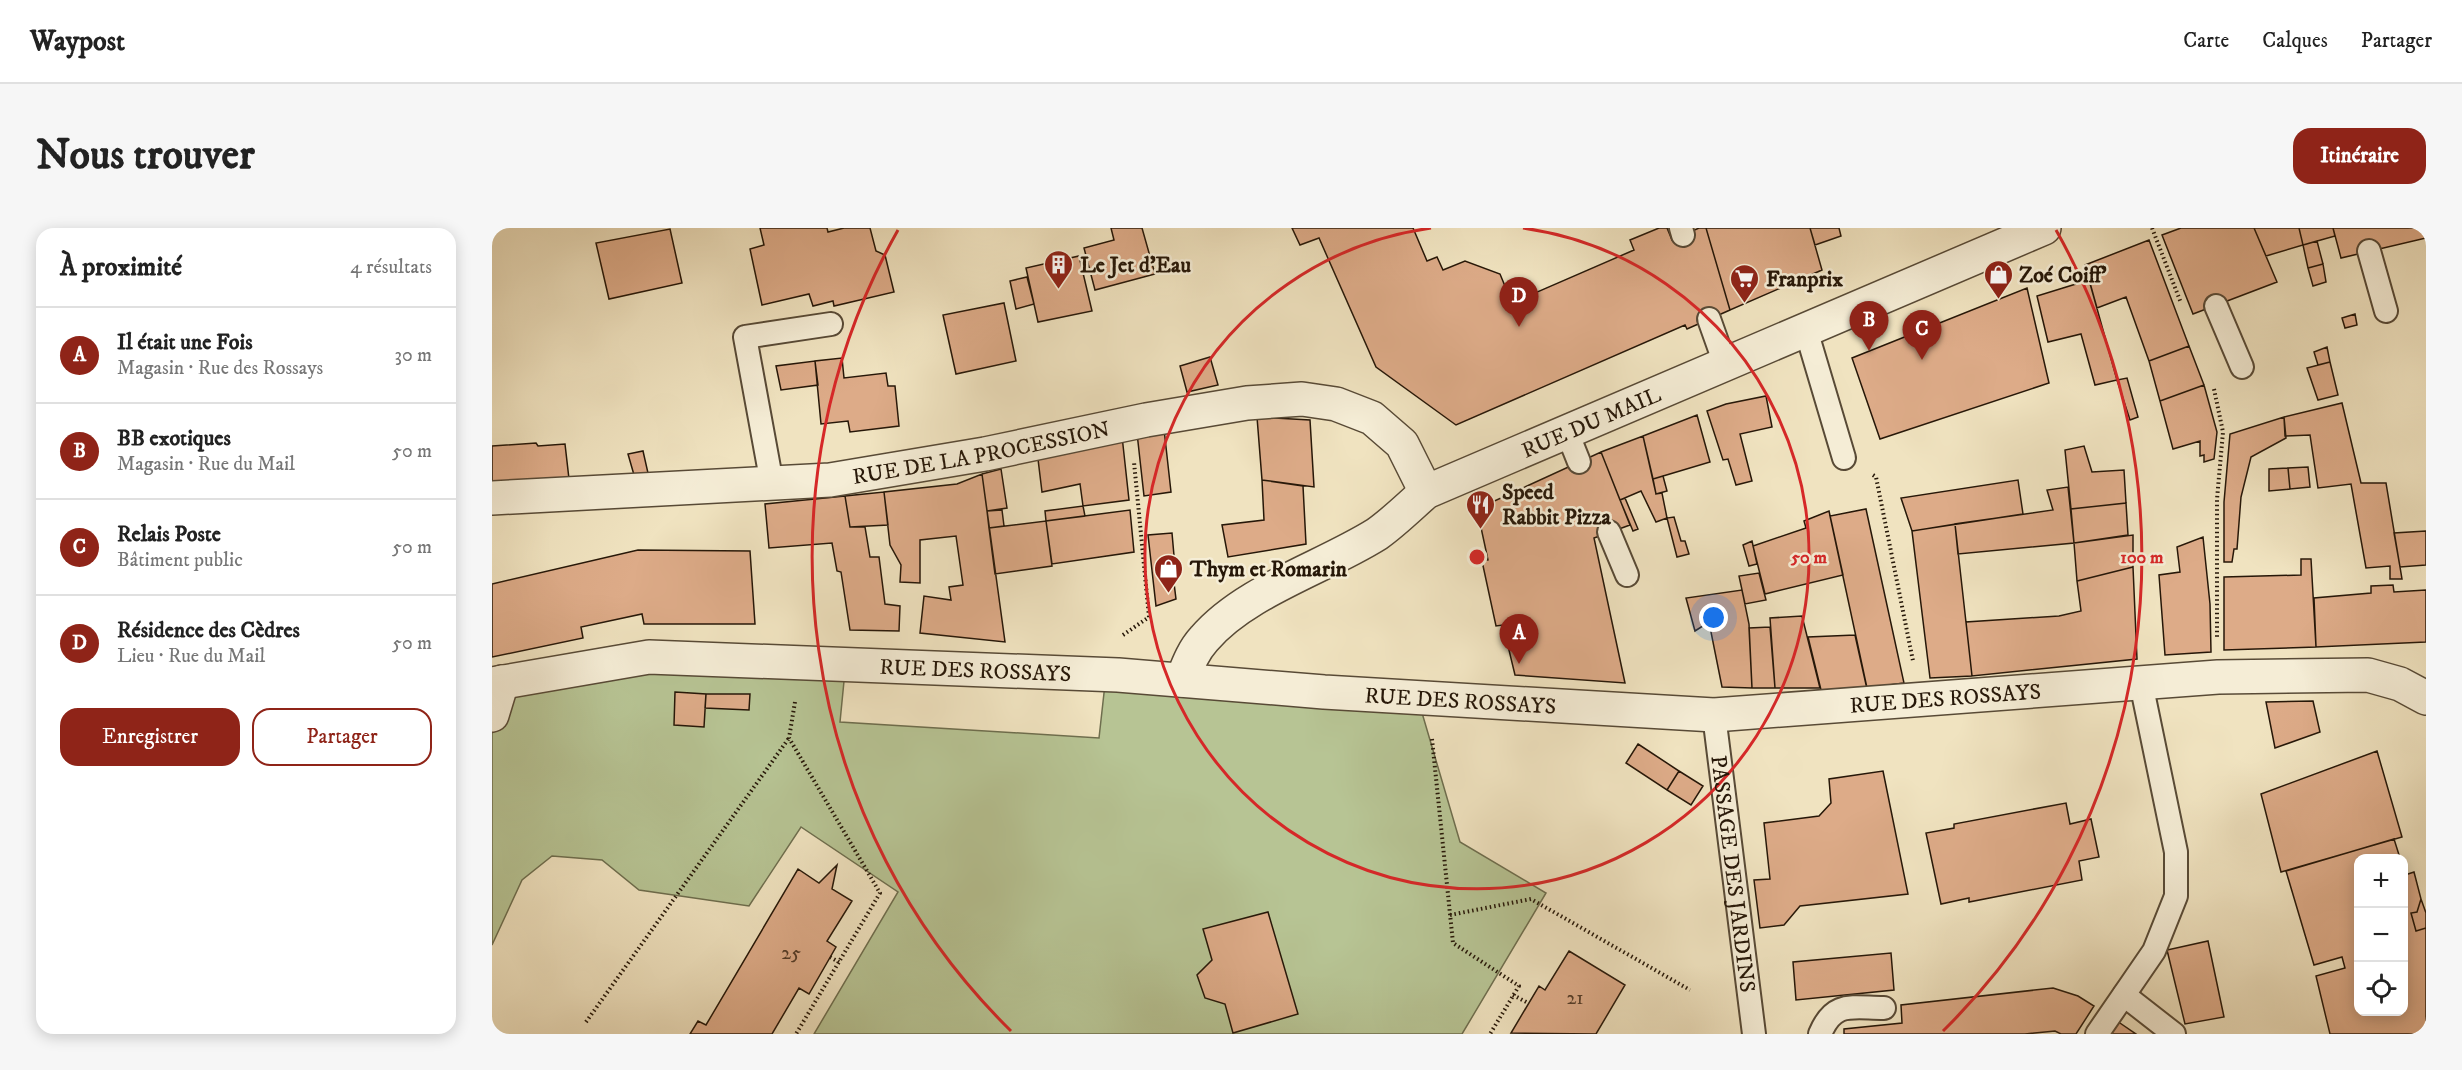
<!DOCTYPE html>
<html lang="fr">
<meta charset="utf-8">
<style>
body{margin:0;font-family:"IM FELL DW Pica",serif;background:#f6f6f6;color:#222}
.controls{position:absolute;right:18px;bottom:18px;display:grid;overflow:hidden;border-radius:12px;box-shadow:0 3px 15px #0003}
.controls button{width:54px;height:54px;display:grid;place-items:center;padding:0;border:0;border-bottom:2px solid #e0e0e0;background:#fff;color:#222;font:30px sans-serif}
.you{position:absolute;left:1222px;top:390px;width:21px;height:21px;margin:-15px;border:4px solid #fff;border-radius:50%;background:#1a73e8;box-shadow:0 0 0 9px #1a73e833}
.badge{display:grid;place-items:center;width:39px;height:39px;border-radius:50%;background:#8f2418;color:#fff;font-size:20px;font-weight:700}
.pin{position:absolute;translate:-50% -50px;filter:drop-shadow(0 2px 3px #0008)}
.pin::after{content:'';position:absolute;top:32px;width:21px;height:18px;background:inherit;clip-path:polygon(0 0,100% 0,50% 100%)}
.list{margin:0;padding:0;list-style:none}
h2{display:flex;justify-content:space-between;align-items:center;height:78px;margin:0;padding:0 24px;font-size:26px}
h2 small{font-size:20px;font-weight:400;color:#767676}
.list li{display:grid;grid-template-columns:39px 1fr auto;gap:18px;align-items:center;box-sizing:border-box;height:96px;padding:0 24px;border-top:2px solid #e0e0e0}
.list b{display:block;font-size:22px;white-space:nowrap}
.list p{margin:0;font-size:20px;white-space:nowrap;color:#767676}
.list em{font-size:20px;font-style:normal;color:#767676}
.actions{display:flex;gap:12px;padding:18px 24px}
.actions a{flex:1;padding:14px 0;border:2px solid #8f2418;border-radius:18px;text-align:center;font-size:21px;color:#8f2418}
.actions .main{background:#8f2418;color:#fff}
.icon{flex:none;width:33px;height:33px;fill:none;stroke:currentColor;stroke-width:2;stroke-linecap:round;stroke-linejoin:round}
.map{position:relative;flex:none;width:1934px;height:806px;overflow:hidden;border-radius:18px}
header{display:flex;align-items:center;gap:36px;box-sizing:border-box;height:84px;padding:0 30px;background:#fff;border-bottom:2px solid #e0e0e0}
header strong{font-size:28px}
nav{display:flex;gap:33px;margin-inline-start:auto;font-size:21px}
.intro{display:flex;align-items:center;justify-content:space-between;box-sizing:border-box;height:144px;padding:0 36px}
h1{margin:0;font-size:42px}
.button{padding:15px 27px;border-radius:18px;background:#8f2418;color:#fff;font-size:21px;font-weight:700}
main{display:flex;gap:36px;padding:0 36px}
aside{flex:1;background:#fff;border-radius:18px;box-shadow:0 3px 15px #0003}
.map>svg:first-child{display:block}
.green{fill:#b7c494;stroke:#6e6e4e;stroke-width:1.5}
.building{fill:#ddab88;stroke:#261708;stroke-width:1.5}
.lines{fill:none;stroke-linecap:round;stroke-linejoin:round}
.service-casing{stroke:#584a36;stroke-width:26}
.minor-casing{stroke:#584a36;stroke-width:36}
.path{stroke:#261708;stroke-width:4;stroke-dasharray:1.5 3;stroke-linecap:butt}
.service{stroke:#f5edd6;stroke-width:22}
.minor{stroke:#f5edd6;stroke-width:33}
.ring{fill:none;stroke:#d62828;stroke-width:3}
.labels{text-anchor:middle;stroke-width:5;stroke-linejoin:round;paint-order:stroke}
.number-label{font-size:20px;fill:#543c28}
.poi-label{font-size:22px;font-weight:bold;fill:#261708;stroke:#f5edd6;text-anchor:start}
.street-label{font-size:22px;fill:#261708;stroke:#f5edd6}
.centre{fill:#d62828;stroke:#f5edd6;stroke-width:3}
.ring-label{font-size:18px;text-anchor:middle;font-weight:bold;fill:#d62828;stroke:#f5edd6;stroke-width:5;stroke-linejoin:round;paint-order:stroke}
</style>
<header>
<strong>Waypost</strong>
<nav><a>Carte</a><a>Calques</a><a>Partager</a></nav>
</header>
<div class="intro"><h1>Nous trouver</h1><a class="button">Itinéraire</a></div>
<main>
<aside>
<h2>À proximité<small>4 résultats</small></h2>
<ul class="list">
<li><span class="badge">A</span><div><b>Il était une Fois</b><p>Magasin · Rue des Rossays</p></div><em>30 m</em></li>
<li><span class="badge">B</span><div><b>BB exotiques</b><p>Magasin · Rue du Mail</p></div><em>50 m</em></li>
<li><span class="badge">C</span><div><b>Relais Poste</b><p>Bâtiment public</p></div><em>50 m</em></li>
<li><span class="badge">D</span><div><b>Résidence des Cèdres</b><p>Lieu · Rue du Mail</p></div><em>50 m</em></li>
</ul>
<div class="actions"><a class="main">Enregistrer</a><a>Partager</a></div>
</aside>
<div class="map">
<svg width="1934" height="806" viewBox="0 0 1934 806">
<rect width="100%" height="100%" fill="#f0e3c0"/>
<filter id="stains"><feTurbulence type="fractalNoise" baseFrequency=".00333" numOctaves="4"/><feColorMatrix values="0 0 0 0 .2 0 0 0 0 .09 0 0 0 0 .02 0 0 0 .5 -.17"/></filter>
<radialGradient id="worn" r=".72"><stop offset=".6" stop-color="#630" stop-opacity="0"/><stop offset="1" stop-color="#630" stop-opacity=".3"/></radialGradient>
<path class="green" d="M156,435L353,443L348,494L607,510L613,456L928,478L968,614L1054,665L970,806H322L406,664L309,599L257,678L147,662L110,632L60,628L30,652L0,717V506L11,469Z"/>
<path class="building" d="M268,0H335L336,4L352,0H378L384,23L393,27L402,64L342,78L341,73L321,78L317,66L270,77L258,21L272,17Z
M619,0H650L663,46L603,62L592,20L622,12Z
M800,0H921L935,33L945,29L951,42L973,33L1008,46L1020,75L1142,22L1138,12L1167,0H1175L1180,12L1207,0H1214L1238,82L1195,101L1193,97L964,197L884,139L827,10L808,17Z
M1214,0H1318L1330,42L1238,82Z
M1318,0H1347L1349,8L1323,17Z
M1689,0H1762L1785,54L1701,86L1670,7Z
M1762,0H1807L1811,17L1774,28Z
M1807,0H1841L1843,8L1811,17Z
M1841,0H1934V10L1849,30Z
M178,1L190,55L117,71L104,15Z
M1657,12L1697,118L1657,133L1634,69L1605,80L1593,37Z
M1825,13L1831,36L1816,40L1811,17Z
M587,28L600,83L546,94L534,40Z
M1831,36L1834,54L1821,58L1816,40Z
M535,49L542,76L524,81L518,53Z
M1597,52L1625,152L1603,157L1589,106L1556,114L1545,68Z
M1535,60L1557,155L1388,211L1360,130Z
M512,75L524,133L464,146L451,87Z
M1863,86L1865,97L1853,100L1850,90Z
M1697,118L1712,157L1668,173L1657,133Z
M1835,119L1838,134L1826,137L1822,124Z
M718,129L726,157L695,164L688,138Z
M350,130L352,150L394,145L396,158H403L407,198L358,204L356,193L329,196L323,133Z
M323,133L326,157L289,162L284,138Z
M1838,134L1846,167L1826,172L1815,140Z
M1635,150L1646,189L1638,192L1625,152Z
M1712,157L1725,204L1722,231L1712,234V227L1708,228V213L1681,221L1668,173Z
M1274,168L1280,199L1248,206L1260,253L1244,257L1236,231L1231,232L1215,183L1234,176Z
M1850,175L1869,255H1894L1910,351H1898V338L1874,340L1859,256L1826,260L1818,207L1793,208L1792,189Z
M1205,187L1218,234L1161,251L1151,208Z
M765,189L818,192L822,259L770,252Z
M1792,189L1794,210L1759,229L1749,269L1745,321H1742L1740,334H1732V274L1738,206Z
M672,201L679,264L652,268L645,205Z
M630,208L637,272L591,278L588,256L550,264L546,231Z
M1151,208L1164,266L1170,265L1175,290L1164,294L1149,263L1128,272L1109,224Z
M44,215L46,218L73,216L77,251L0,256V218Z
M1592,218L1600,244L1632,242L1634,275L1579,281L1573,222Z
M151,223L156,245L142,247L136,226Z
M1109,224L1138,297L1102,310L1133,455L1023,447L1011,397L1004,398L990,333L996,332L985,281Z
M1816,239L1818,259L1798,261L1796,240Z
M1796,240L1798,261L1777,263V241Z
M509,241L515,280L495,283L490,246Z
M490,246L513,414L428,405L432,368L459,372L457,359L471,357L464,308L428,312V355L408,354L409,337L398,317L392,264L465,256Z
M1171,248L1175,263L1164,266L1161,251Z
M770,252L811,258L814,316L736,329L730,297L772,292Z
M1526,252L1531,286L1420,303L1409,270Z
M1576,259L1582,315L1466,326L1463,296L1561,282L1555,262Z
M392,264L396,297L358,299L353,268Z
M353,268L358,299H373L378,329H387L393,376L408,378L407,403L358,402L349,344L345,343L340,315L277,320L273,276Z
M1133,270L1146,301L1141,303L1128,272Z
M1634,275L1636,307L1582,315L1579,281Z
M591,278L593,288L554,293L553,283Z
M1374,281L1412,455L1375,460L1338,288Z
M510,282L512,298L497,300L495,283Z
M638,282L642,324L560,336L554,293Z
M1337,283L1351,347L1273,366L1261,318L1314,300L1312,293Z
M1182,289L1189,313H1193L1197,326L1185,329L1175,290Z
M554,293L560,338L503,346L497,300Z
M1463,296L1480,448L1438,450L1420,303Z
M1934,303V337L1908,339L1902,305Z
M680,305L683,339H680L684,371L664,378L656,307Z
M1641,307V339L1585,353L1582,315Z
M1711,309L1718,376L1719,424L1673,427L1667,347L1688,344L1685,319Z
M1260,313L1265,336L1257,338L1251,317Z
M146,322L258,323L263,396H152L150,386L89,399L91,410L0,429V356Z
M1809,331H1819L1824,419L1732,422V349L1809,347Z
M1641,339L1645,431L1480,448L1474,394L1567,388L1589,383L1585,353Z
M1267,345L1274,372L1253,376L1247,348Z
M1901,357L1902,364L1934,362V414L1824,419L1822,370L1879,365V358Z
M1250,362L1257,396L1260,460L1230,459L1217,394L1203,403L1194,370Z
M1310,388L1328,460H1283L1278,390Z
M1278,399L1283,460H1260L1257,400Z
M1363,407L1375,461L1329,462L1316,409Z
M183,464L214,466L212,499L182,497Z
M214,466H258L257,482L213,480Z
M1821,473L1828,504L1783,520L1774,474Z
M1146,516L1187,543L1175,562L1134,535Z
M1885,523L1910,609L1789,644L1769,566Z
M1187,543L1211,558L1199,577L1175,562Z
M1391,543L1416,666L1308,678L1292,697L1268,700L1262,652L1278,651L1272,595L1327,588L1339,575L1337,551Z
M1574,575L1578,596L1599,591L1607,629L1587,633L1590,652L1477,674V670L1449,676L1434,605L1462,600V596Z
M1902,611L1908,630H1866V784H1912V642L1913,647L1922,644L1929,671L1925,684L1919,685L1924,703L1934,700V806H1838L1824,748L1853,740L1850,729L1822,737L1794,643Z
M345,637L340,661L360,673L335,713L344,719L317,766L307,760L280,806H198L206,793L214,797L306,641L327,655Z
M1929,671L1934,685V700L1924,703L1919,685L1925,684Z
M776,684L806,786L741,805L733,776L713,770L705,747L720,732L711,701Z
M1716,713L1732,789L1693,796L1675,722Z
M1077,723L1133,757L1104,806L1019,805L1047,758L1053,762Z
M1399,725L1402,762L1304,772L1301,734Z
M1561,760L1586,768L1602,778L1584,806H1569L1563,803L1533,806H1352V801L1410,795L1409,777Z
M1625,793L1644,806H1617Z"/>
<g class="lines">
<defs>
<g id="service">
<path d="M1189,0L1191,7"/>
<path d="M1877,23L1894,83"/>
<path d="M1724,78L1750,139"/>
<path d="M1217,91L1233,136"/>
<path d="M1314,102L1352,230"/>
<path d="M1075,204L1087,234"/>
<path d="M280,256L253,109L339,96"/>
<path d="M1117,304L1135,347"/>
<path id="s1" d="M1222,487L1262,806"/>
<path d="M1632,767L1682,806"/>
<path d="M1328,806C1342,772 1360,780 1392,780"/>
<path d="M1605,806L1662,723L1684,668V624L1649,455"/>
</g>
<g id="minor">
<path id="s2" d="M0,270L338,252L493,226L654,192L755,175L810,171L844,176L880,190L910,216L934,264"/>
<path id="s3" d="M690,452C696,437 701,423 712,411C753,363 831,340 885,306C902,294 918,278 934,264L1552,0"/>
<path id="s4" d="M0,456L157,429L626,447L832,464L1222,487L1726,449L1876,447L1908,456L1934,470"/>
<path d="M0,487L10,454"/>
</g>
</defs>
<use href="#service" class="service-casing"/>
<use href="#minor" class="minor-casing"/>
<path class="path" d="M1660,0L1689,75
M1722,161L1731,204L1725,271V410
M1381,247L1384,249L1421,433
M631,407L657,389L642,234
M303,474L297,510L388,665L304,806
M940,511L961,715L1027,758L998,806
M958,687L1039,671L1198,762
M338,729L347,734
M1021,767L1036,775
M94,794L297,510"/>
<use href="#service" class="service"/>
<use href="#minor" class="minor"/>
</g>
<g class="ring">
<path d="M1031 0A332 332 0 1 1 939 0"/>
<path d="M519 803A665 665 0 0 1 406 2M1564 2A665 665 0 0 1 1451 803"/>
</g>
<defs>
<symbol id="building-pin" viewBox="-11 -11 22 30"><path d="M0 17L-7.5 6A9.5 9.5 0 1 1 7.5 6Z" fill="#8f2418" stroke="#f5edd6"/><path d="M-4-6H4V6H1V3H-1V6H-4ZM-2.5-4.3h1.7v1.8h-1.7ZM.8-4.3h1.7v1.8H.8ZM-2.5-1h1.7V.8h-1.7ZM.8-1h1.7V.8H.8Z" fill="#fff"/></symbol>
<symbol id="shop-pin" viewBox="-11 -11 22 30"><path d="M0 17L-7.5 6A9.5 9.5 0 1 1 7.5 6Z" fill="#8f2418" stroke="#f5edd6"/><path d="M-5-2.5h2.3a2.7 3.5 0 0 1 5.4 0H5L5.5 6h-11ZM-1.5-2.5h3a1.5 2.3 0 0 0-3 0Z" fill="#fff"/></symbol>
<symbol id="supermarket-pin" viewBox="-11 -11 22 30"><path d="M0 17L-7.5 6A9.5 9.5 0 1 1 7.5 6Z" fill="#8f2418" stroke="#f5edd6"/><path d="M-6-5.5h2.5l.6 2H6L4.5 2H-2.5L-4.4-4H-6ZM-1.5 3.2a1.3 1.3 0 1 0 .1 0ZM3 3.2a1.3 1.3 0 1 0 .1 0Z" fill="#fff"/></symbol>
<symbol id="restaurant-pin" viewBox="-11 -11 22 30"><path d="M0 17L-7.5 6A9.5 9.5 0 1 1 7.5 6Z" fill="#8f2418" stroke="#f5edd6"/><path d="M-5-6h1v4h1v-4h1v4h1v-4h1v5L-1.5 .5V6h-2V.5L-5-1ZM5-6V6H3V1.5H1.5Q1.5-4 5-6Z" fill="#fff"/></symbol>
</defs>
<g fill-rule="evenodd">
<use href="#building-pin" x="550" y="20" width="33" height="45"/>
<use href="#shop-pin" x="1490" y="30" width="33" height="45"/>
<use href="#supermarket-pin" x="1236" y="34" width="33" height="45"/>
<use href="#restaurant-pin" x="972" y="260" width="33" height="45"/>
<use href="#shop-pin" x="660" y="324" width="33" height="45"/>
</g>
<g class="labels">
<g class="number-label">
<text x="299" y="731">25</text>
<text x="1083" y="776">21</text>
</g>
<g class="poi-label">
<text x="588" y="44">Le Jet d’Eau</text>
<text x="1527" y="54">Zoé Coiff'</text>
<text x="1274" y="58">Franprix</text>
<text x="1010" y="271">Speed<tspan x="1010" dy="25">Rabbit Pizza</tspan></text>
<text x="698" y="348">Thym et Romarin</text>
</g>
<g class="street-label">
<text dy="8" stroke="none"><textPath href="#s3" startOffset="494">RUE DU MAIL</textPath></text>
<text dy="8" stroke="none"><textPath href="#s2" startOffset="492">RUE DE LA PROCESSION</textPath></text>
<text dy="8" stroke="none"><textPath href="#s4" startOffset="486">RUE DES ROSSAYS</textPath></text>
<text dy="8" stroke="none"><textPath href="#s4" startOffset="1458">RUE DES ROSSAYS</textPath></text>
<text dy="8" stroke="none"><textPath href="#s4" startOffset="972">RUE DES ROSSAYS</textPath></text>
<text dy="8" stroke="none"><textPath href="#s1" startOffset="160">PASSAGE DES JARDINS</textPath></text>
</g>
</g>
<circle cx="985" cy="329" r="9" class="centre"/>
<g class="ring-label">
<text x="1317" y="335">50 m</text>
<text x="1650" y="335">100 m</text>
</g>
<rect width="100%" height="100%" filter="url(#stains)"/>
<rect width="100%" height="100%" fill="url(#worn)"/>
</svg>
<div class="controls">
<button>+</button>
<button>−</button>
<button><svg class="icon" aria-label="locate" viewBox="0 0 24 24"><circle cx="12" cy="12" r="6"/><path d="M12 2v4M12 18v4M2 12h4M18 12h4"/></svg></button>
</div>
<div class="you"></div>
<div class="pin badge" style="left:1027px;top:436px">A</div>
<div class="pin badge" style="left:1377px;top:123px">B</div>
<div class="pin badge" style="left:1430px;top:132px">C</div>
<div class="pin badge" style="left:1027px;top:99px">D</div>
</div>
</main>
